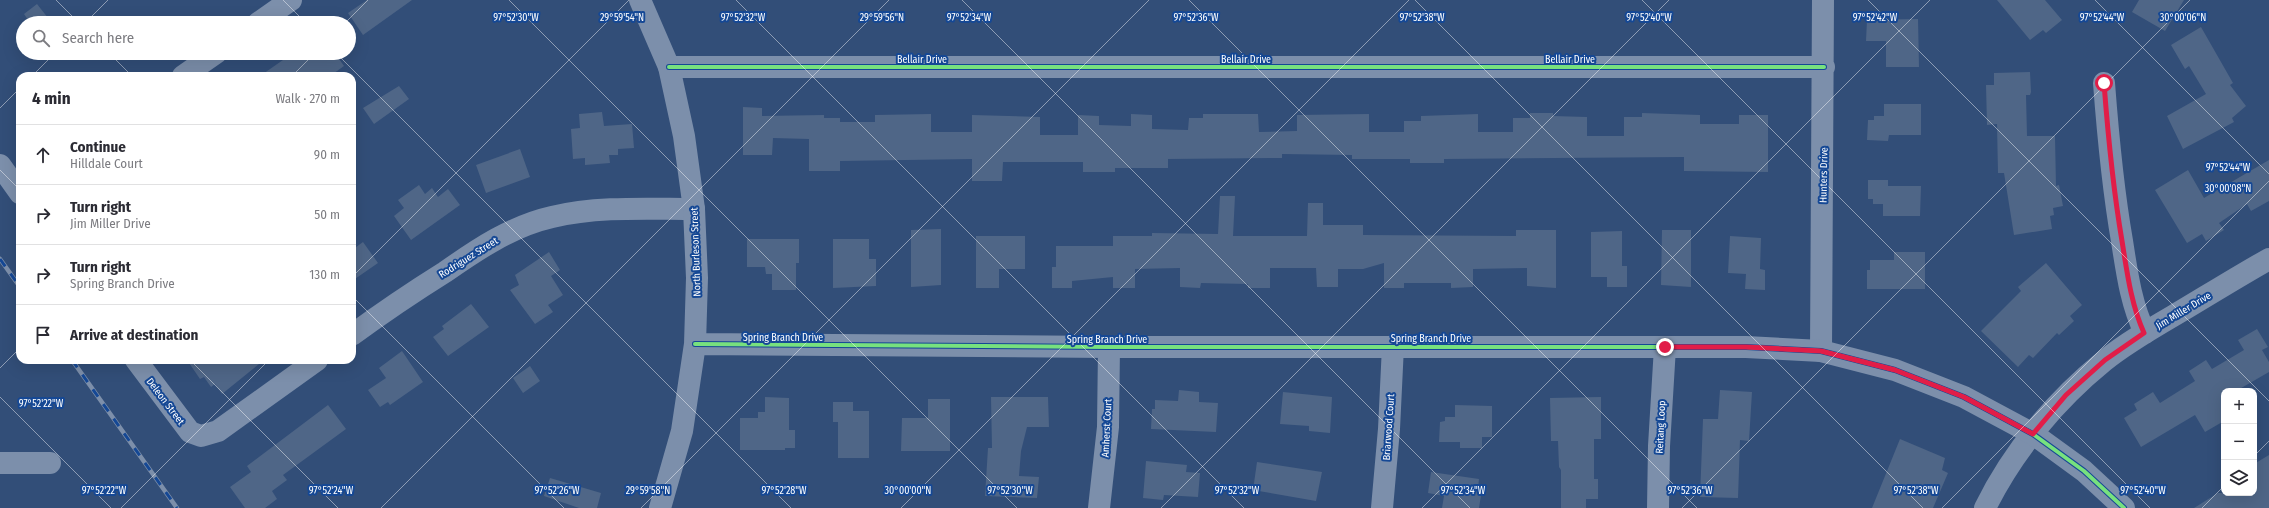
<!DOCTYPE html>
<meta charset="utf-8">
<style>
body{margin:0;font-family:"Fira Sans Condensed",sans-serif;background:#f2f2f3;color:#2b2b33}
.controls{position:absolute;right:12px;bottom:12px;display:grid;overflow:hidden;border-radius:8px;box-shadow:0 4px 16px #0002}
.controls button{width:36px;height:36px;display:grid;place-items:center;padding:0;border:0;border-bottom:1px solid #e1e1e2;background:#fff;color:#2b2b33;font:20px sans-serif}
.stop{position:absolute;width:12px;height:12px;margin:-9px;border:3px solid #e11d48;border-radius:50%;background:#fff}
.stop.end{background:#e11d48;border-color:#fff;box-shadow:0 1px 4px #0008}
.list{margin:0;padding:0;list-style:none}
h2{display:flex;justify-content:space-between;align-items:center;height:52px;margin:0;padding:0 16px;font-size:17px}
h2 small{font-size:13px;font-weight:400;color:#7c7c81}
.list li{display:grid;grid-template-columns:26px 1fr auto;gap:12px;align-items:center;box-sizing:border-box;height:60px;padding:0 16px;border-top:1px solid #e1e1e2}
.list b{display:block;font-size:15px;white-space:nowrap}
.list p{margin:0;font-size:13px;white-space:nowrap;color:#7c7c81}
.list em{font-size:13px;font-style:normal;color:#7c7c81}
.icon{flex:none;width:22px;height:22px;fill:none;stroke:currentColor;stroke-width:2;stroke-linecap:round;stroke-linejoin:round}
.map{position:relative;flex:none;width:2269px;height:508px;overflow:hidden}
.search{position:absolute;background:#fff;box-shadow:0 4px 16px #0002;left:16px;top:16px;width:340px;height:44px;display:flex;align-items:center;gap:10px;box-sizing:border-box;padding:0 14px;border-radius:22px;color:#7c7c81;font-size:15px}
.panel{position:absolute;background:#fff;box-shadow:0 4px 16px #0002;left:16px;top:72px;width:340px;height:292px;border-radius:12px}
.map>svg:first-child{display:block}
.building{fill:#4f6687}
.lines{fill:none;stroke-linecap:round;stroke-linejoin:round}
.minor{stroke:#7c8fab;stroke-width:22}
.tertiary{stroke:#7c8fab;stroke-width:22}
.rail-casing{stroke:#7d8faa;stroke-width:4.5}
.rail{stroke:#154895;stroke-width:3;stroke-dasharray:9;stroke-linecap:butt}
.cycleway-casing{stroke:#154895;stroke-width:6}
.cycleway{stroke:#77e17e;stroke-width:4}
.route{stroke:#e11d48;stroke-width:5}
.ticks{fill:none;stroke:#fff;stroke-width:1;stroke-opacity:0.45}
.labels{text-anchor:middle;stroke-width:4;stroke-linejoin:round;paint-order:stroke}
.street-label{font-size:10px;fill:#fff;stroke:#154895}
.ticks-label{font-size:10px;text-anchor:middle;fill:#fff;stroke:#154895;stroke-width:4;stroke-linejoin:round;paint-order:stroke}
</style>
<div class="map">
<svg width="2269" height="508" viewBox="0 0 2269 508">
<rect width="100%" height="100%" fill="#324e78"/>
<path class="building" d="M367,0H412L363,35L348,13Z
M1997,0H2045L2062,20L2046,33L2043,30L2030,40Z
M2139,0H2184L2165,31L2132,12Z
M37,4L52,23H30L24,14Z
M1918,19L1919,67H1886V41H1866L1867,20Z
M2201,27L2233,83L2230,85L2246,106L2232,118L2234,122L2183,149L2167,116L2206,94L2189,66L2185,69L2171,45Z
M293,53H335L344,66L330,76H260Z
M2030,72L2031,92L2030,95H2026L2027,136H2055L2056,186L2059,185L2063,206L2053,208L2054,215L2050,216L2052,229L2014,235L2004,173H1998L1997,124L1987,125L1986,85H1994V73Z
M399,86L409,99L374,124L363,108Z
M1884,104H1921V135H1889L1888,141L1867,140L1868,120H1874V116H1884Z
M743,107L762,108V116L824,115V118H840V122H875V115L931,114V132H972V115L1040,117V135H1078V115L1099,116V125L1131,126V114L1152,115V129L1188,130L1189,118H1203V114H1258L1259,132L1297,131V115L1369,114V132H1404V121H1421V116L1478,114V132H1513V118H1530V113H1553V116L1587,117V136H1624V117H1642V113L1700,115V124H1739V115H1768V172L1684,171V157L1444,159V163H1410V159H1352V155L1282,154V158L1168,159V168H1115V172H1083V162H1003L1002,181H972V159L840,161V171H809V139L773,138L772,155H743Z
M602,112L604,126L632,124L634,148L618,149V155H609L610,163L585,165V158L573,159L571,129L580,128L579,114Z
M520,149L530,177L486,193L476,165Z
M2269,160V201L2251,211L2247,204L2219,223L2224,230L2206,241L2202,234L2187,243L2155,190L2188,170L2204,198Z
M1868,180H1888V186H1921L1920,216H1883V204H1873V199H1868Z
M419,185L425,194L432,188L438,197L448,189L460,205L411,240L394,216L404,208L398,200Z
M1220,196H1235L1233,236H1307L1308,203H1323V225H1363V235L1516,236V230H1556V288L1527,286V268L1473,269V287L1451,288V283H1404V288H1384V263L1363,269H1338V287H1317L1316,268H1270V288H1248V284L1201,283L1200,288L1180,287V268L1135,269V288H1113V277L1072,281V288H1052V267H1056V246H1113V236H1152V233L1218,234Z
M941,229V285L911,287V230Z
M1662,230H1691V287L1661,285Z
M1622,231V266H1627V287H1607V277H1591V232Z
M976,236H1025V269H999V288H976Z
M1730,236L1761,238L1760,269L1765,270V290L1745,289L1746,274L1728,273Z
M747,239H799V263H796V290H772V274H766L765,267H747Z
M833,239H869V259H876V286L833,288Z
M363,242L378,263L352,281V250Z
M549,252L560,270L551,276L563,295L548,305L553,312L535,324L510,290L519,285L515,275Z
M1894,252H1925V289H1867V270H1870V260H1894Z
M2046,263L2082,305L2070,316L2074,321L2059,335L2057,333L2033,358L2029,355L2018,367L1981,331L2021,291L2018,287Z
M471,304L489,327L448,356L433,337L444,329L442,326Z
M2257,329L2268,347L2262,350L2269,362V372L2236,391H2224V421L2205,432L2195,415L2141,447L2124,418L2137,410L2134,404L2153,392L2160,403L2195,381L2189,371L2206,360L2212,369L2244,350L2238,340Z
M402,351L423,382L390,405L388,402L380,407L368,390L386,378L379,368Z
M187,360H264L222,394L215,384L211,387L204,377L200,379Z
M530,366L540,381L523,393L513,378Z
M1179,390L1199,392V402L1218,403L1216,432L1151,429L1152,409H1155V400L1178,401Z
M1720,390L1752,392L1749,441L1740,440L1738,498L1700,497L1703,419H1718Z
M1283,392L1332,397L1330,433L1309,431V426L1280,424Z
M765,397L789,398V430H795V448H785V450H740V418H758V412H765Z
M991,397H1048L1049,427H1027L1021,451L1019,476L1039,477L1037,498L985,496L988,448H992Z
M1601,397V439H1594V479H1598V499H1586V508H1561V470L1559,467L1558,441H1551L1550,398Z
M928,399H950V451H901L902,418H928Z
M833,402H853V411H869V458H838V422H833Z
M328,405L346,429L283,475L287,480L272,491L277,499L265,508H245L230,487L251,472L247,466Z
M1455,405L1492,406V437H1482V448H1460V442H1439L1440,422L1445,421V417H1455Z
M1900,439L1945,458L1942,470L1948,473L1933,508H1872Z
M2269,455V508H2194L2218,493H2254V464Z
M1146,461L1187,465L1186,472L1200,473L1198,497L1164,495L1163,500L1143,498Z
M1257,462L1322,472L1316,501L1253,490Z
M1431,472L1479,479L1478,488L1482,489L1479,508H1442L1444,496L1428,493Z
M550,478L601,493L597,508H579L544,496Z"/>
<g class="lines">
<path class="minor" d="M258,23L291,0
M669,67H1824
M183,76L216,53
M2104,83C2108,136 2113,189 2122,241C2127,273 2131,304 2145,333
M0,165L20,193
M352,335C382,313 413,292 445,272C478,249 512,226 552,217C598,206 648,209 694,209
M1821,351L1823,0
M136,360L190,432L201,436L218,431L317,360
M0,463H50
M1099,508L1108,427L1109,347
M1382,508L1389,429L1393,346
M1658,508L1659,446L1665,347
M1985,508C2013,451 2056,400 2104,361C2125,344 2149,330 2173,316C2205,297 2237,277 2269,259"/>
<path class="tertiary" d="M640,0L669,67L684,136L694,209L697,278L695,344L682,431L660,508
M695,344L1109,347H1746L1821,351L1895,370L1964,397L2033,434L2084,471L2124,508"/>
<defs>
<path id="rail" d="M0,259L20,287
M72,360L177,508"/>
</defs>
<use href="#rail" class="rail-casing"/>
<use href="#rail" class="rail"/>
<defs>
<path id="cycleway" d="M669,67H1824
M695,344L1109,347H1746L1821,351L1895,370L1964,397L2033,434L2084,471L2124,508"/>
</defs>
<use href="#cycleway" class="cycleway-casing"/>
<use href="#cycleway" class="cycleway"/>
</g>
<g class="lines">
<path class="route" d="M1665,347H1746L1821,351L1895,370L1964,397L2033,434L2066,395L2105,360L2144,333C2131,304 2127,272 2122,241C2113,188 2108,136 2104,83"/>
</g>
<path class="ticks" d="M56,0L79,23M283,0L306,23M509,0L1017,508M736,0L1244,508M962,0L1470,508M1189,0L1697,508M1415,0L1923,508M1642,0L2150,508M1868,0L2269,401M2095,0L2269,174M85,23L108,0M345,23L368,0M109,53L132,76M336,53L791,508M32,76L55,53M292,76L315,53M0,108L20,88M0,170L20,190M352,277L629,0M352,296L564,508M190,360L338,508M0,368L20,348M0,397L111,508M2254,456L2269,441M121,508L269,360M381,508L889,0M641,508L1149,0M901,508L1409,0M1161,508L1669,0M1422,508L1930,0M1682,508L2190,0M1942,508L2269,181M2202,508L2224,486"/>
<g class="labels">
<g class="street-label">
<text x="922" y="63">Bellair Drive</text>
<text x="1246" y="63">Bellair Drive</text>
<text x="1570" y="63">Bellair Drive</text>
<text transform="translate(1823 175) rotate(-89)" y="4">Hunters Drive</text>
<text transform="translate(695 252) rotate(-92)" y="4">North Burleson Street</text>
<text transform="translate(468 257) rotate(-32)" y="4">Rodriguez Street</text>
<text transform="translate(2183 310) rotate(-31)" y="4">Jim Miller Drive</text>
<text x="783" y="341">Spring Branch Drive</text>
<text x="1431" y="342">Spring Branch Drive</text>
<text x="1107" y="343">Spring Branch Drive</text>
<text transform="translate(166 401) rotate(53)" y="4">Deleon Street</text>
<text transform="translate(1388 427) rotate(-86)" y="4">Briarwood Court</text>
<text transform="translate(1660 427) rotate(-87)" y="4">Reitang Loop</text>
<text transform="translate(1106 428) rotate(-87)" y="4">Amherst Court</text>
</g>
</g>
<g class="ticks-label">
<text x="516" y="21">97°52'30"W</text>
<text x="622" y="21">29°59'54"N</text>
<text x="743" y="21">97°52'32"W</text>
<text x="882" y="21">29°59'56"N</text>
<text x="969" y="21">97°52'34"W</text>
<text x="1196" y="21">97°52'36"W</text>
<text x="1422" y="21">97°52'38"W</text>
<text x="1649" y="21">97°52'40"W</text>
<text x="1875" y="21">97°52'42"W</text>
<text x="2102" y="21">97°52'44"W</text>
<text x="2183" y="21">30°00'06"N</text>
<text x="2228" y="171">97°52'44"W</text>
<text x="2228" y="192">30°00'08"N</text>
<text x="41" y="407">97°52'22"W</text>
<text x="104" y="494">97°52'22"W</text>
<text x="331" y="494">97°52'24"W</text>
<text x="557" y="494">97°52'26"W</text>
<text x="648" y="494">29°59'58"N</text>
<text x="784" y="494">97°52'28"W</text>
<text x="908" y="494">30°00'00"N</text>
<text x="1010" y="494">97°52'30"W</text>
<text x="1237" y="494">97°52'32"W</text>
<text x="1463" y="494">97°52'34"W</text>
<text x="1690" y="494">97°52'36"W</text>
<text x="1916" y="494">97°52'38"W</text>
<text x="2143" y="494">97°52'40"W</text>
</g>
</svg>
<div class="controls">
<button>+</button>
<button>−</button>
<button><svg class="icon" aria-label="layers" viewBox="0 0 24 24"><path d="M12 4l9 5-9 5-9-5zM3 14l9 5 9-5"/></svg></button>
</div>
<div class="stop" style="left:2104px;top:83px"></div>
<div class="stop end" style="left:1665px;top:347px"></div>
<div class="search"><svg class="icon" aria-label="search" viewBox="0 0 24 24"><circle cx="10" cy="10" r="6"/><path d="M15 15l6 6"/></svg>Search here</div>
<section class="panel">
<h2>4 min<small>Walk · 270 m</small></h2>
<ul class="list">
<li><svg class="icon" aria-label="ahead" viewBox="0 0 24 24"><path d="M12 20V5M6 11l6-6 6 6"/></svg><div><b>Continue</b><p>Hilldale Court</p></div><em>90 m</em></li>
<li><svg class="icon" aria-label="right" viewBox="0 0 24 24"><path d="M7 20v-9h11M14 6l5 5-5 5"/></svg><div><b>Turn right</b><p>Jim Miller Drive</p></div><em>50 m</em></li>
<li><svg class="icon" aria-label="right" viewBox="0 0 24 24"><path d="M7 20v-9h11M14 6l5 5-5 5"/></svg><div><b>Turn right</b><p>Spring Branch Drive</p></div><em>130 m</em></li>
<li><svg class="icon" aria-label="arrive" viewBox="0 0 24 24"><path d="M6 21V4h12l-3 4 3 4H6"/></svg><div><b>Arrive at destination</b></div></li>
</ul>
</section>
</div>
